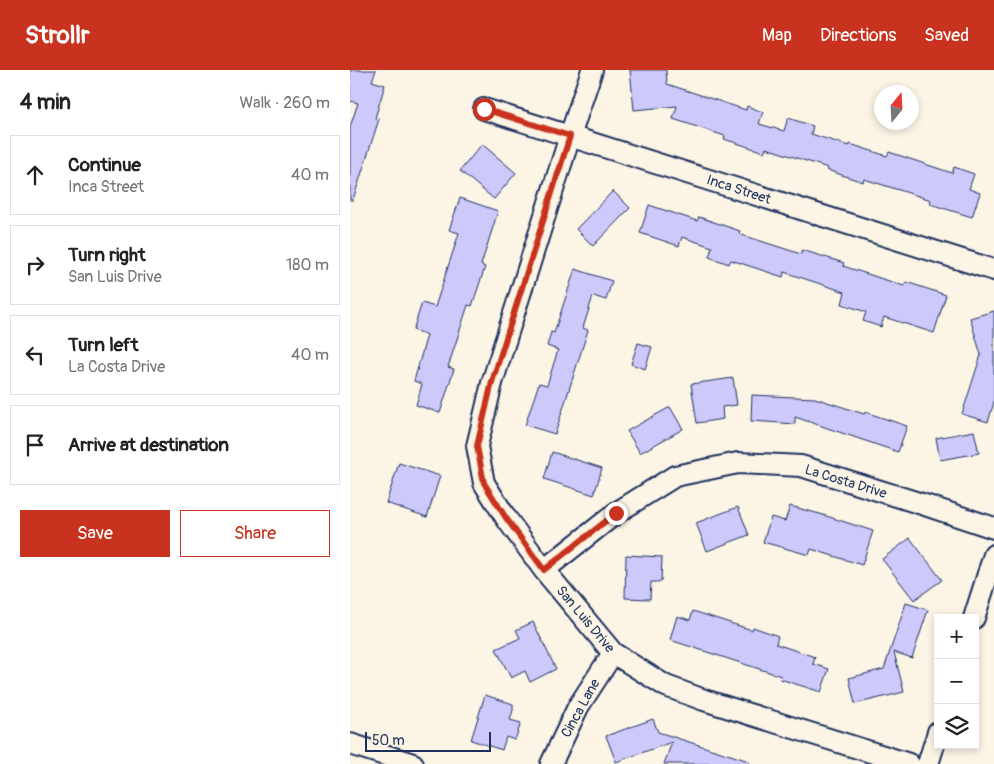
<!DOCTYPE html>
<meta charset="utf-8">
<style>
body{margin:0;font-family:Pangolin,sans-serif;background:#f2f2f2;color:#222}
.controls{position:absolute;right:15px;bottom:15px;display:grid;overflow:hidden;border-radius:0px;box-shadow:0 2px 8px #0003}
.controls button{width:45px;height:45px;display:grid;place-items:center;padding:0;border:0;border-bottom:1px solid #e0e0e0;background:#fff;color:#222;font:25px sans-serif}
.compass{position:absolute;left:524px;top:15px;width:45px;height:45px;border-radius:50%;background:#fff;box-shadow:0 2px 8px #0003;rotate:18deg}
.scale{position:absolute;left:15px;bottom:12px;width:126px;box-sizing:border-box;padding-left:5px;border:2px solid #1b2f5e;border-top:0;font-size:14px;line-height:18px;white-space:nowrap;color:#1b2f5e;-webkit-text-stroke:4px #fcf5e5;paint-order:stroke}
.stop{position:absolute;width:15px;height:15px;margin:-11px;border:4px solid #c8321e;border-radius:50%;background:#fff}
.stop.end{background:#c8321e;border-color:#fff;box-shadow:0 1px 5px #0008}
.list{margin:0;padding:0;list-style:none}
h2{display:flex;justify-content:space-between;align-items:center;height:65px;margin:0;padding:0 20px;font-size:21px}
h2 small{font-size:16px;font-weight:400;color:#767676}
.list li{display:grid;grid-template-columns:32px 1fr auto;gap:15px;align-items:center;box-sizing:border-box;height:80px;margin:0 10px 10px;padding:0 10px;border:1px solid #e0e0e0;border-radius:0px}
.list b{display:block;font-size:19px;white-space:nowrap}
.list p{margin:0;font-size:16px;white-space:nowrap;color:#767676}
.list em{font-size:16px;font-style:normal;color:#767676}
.actions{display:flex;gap:10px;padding:15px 20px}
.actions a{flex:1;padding:11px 0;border:1px solid #c8321e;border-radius:0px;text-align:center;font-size:18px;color:#c8321e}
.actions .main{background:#c8321e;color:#fff}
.icon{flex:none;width:28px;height:28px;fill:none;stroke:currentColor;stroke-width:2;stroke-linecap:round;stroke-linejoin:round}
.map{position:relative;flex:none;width:644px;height:694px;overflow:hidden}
header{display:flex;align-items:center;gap:30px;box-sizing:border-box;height:70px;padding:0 25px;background:#c8321e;color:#fff}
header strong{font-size:24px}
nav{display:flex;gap:28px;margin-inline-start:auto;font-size:18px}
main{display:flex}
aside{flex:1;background:#fff}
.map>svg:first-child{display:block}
.building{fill:#cec9fb;stroke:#1b2f5e}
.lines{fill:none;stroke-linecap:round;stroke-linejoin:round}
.minor-casing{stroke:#1b2f5e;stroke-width:24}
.minor{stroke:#fcf5e5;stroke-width:20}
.route{stroke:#c8321e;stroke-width:6}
.labels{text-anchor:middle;stroke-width:4;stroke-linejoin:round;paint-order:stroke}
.street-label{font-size:14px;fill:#1b2f5e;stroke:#fcf5e5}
</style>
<header>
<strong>Strollr</strong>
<nav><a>Map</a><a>Directions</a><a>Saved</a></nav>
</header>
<main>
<aside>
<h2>4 min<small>Walk · 260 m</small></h2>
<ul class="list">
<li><svg class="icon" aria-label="ahead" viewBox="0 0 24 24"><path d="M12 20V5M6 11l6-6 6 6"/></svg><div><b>Continue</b><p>Inca Street</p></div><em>40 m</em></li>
<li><svg class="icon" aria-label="right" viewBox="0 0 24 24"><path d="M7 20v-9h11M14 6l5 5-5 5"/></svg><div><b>Turn right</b><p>San Luis Drive</p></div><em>180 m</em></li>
<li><svg class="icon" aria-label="left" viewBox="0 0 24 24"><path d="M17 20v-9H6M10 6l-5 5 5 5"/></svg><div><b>Turn left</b><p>La Costa Drive</p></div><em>40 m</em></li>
<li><svg class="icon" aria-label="arrive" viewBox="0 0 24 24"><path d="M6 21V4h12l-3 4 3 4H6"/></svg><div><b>Arrive at destination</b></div></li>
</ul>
<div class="actions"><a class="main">Save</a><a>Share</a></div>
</aside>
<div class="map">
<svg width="644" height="694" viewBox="0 0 644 694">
<rect width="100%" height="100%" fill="#fcf5e5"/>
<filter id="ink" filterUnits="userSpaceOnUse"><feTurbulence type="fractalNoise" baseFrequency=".02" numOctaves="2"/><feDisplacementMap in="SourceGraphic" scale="10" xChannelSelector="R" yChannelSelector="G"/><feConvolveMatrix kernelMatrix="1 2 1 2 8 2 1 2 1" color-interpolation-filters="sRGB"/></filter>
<g filter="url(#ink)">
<path class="building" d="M0,0H26L22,11L35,15L25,48L29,49L3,130H0V57L8,33L0,31Z
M280,0H316L317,14L396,40L397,36L413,42L409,54L434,61L438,48L463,56L461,64L499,76L500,74L537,86L539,82L602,103L604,97L624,104L619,119L630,123L622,147L580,134L581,130L514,109L513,112L477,100L478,98L416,78L414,82L374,69L375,66L323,49L327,36L284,40Z
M132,74L166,103L144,129L110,101Z
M263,121L280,138L243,176L226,159Z
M110,128L148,141L131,195L135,197L122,236L118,235L98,297L104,299L90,343L66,335L72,314L64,311L77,265L63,260L72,233L85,237L109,163L99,160Z
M299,135L347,151L349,147L390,161L389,164L451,184L452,180L494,193L493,196L554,216L556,212L596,225L584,263L534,247L531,257L513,251L516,242L492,234L495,222L434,202L433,207L381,190L379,194L359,187L362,177L332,167L329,176L290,163Z
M225,199L262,211L256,230L243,226L233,258L238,260L205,364L175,355L189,313L197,315L208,280L197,276L201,262L204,263Z
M644,241V332L638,352L612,344L631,285L620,248Z
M288,273L302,277L295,299L281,294Z
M383,308L387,335L372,337L373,349L347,353L341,314Z
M402,325L465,328L514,344L515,342L557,356L548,382L445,347V354L401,351Z
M320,337L333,359L290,383L277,361Z
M624,361L629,383L590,390L586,368Z
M202,382L252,398L244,425L194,409Z
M49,393L90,406L77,447L36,433Z
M440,436L470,444L523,461L512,495L461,479L459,485L413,472L421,447L435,451Z
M388,437L399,465L357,481L346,453Z
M560,468L592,510L564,530L532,489Z
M276,485L312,487L311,512H301L300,529L275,528Z
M556,533L578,540L562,588L544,582L554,622L505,634L499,608L534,599Z
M343,541L402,560L403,557L428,566L426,574L465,587L463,594L479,599L471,622L430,609L431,606L320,570L327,546L340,550Z
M183,552L206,599L180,612L175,601L161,608L146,579L170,568L166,560Z
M135,625L163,634V640L160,650L171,653L165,670L156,667L152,680L121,670Z
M303,649L308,662L399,691V694H314L322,672L266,692L256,666Z"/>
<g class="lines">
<defs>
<path id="minor" d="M242,0L220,66L142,313L127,376L134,413L156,448L194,500L263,583L316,616L354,630L559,694
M134,39L644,200
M194,500L266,443L325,406L388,393L451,396L575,435L644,458
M624,548L644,485
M0,674L63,694
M201,694L228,637L263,583
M578,694L588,662"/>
</defs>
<use href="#minor" class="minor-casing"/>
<use href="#minor" class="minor"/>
</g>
</g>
<g class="lines" filter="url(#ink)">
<path class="route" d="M134,39L220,66L142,312L127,376L134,413L156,448L194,500L266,443"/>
</g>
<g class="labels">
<g class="street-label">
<text transform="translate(389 119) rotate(18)" y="5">Inca Street</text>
<text transform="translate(496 411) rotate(17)" y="5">La Costa Drive</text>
<text transform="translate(236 549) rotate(50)" y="5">San Luis Drive</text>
<text transform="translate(230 638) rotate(-61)" y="5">Cinca Lane</text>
</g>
</g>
</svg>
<div class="controls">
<button>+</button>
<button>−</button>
<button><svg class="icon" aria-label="layers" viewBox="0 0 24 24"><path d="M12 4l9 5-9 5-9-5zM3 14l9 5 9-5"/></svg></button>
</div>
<svg class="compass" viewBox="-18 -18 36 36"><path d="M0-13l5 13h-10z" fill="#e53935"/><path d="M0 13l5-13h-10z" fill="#767676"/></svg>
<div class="scale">50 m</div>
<div class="stop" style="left:134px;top:39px"></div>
<div class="stop end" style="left:266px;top:443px"></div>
</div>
</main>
